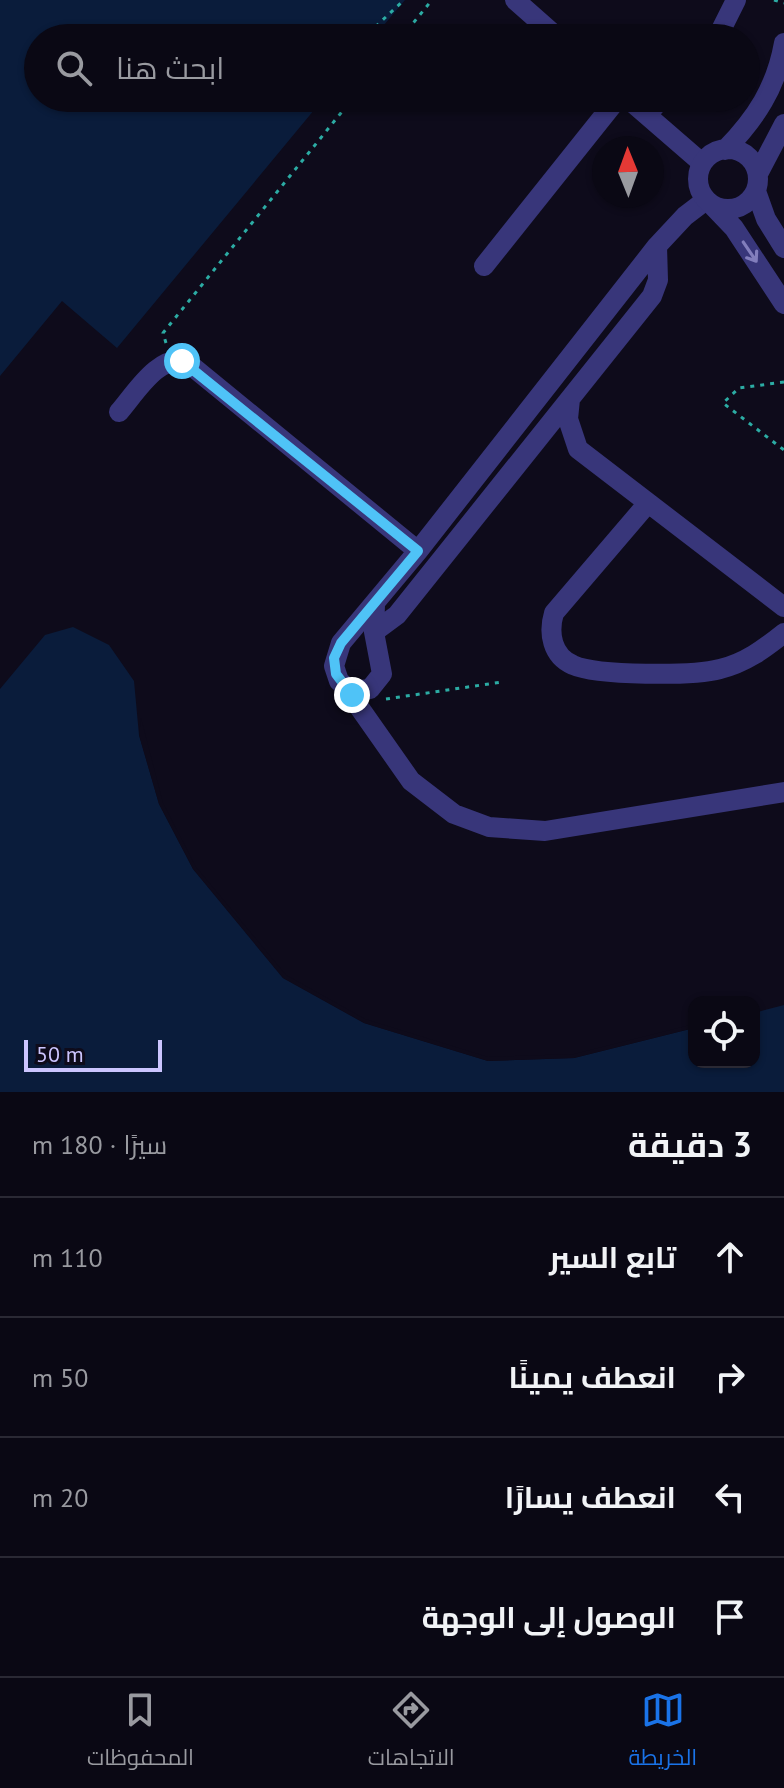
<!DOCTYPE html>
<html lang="ar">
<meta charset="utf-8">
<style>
body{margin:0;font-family:"PT Sans",Cairo,sans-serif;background:#181622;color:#f1f3f6;direction:rtl}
.controls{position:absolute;right:24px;bottom:24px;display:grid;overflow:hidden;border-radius:16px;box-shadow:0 2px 6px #0004}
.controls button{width:72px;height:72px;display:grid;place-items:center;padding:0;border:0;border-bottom:2px solid #2a2934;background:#0a0814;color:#f1f3f6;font:40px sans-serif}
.compass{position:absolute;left:592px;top:136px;width:72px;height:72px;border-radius:50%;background:#0a0814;box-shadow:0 2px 6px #0004;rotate:359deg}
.scale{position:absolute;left:24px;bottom:20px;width:138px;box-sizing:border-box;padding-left:8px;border:4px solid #ccc5ff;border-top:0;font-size:22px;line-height:28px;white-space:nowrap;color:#ccc5ff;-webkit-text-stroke:6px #0e0b1b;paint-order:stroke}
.stop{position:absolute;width:24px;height:24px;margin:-18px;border:6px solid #4fc3f7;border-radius:50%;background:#fff}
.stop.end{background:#4fc3f7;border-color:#fff;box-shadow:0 2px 8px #0008}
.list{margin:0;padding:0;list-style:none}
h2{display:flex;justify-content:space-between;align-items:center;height:104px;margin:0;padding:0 32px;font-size:34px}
h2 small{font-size:26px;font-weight:400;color:#999aa0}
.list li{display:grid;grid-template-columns:52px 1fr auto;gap:24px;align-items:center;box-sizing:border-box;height:120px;padding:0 32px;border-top:2px solid #2a2934}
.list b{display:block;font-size:30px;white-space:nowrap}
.list em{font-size:26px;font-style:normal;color:#999aa0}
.icon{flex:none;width:44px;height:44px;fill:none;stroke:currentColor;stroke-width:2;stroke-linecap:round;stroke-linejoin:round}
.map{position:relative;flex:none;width:784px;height:1092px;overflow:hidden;direction:ltr}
.search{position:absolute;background:#0a0814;box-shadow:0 2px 6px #0004;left:24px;right:24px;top:24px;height:88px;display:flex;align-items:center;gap:20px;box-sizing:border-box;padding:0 28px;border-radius:44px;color:#999aa0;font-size:30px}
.sheet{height:584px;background:#0a0814}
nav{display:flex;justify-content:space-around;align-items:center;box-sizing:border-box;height:112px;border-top:2px solid #2a2934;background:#0a0814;font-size:22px;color:#999aa0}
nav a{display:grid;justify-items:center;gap:4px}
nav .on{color:#1a73e8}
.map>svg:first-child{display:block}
.water{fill:#0a1c3b}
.pier{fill:#0e0b1b}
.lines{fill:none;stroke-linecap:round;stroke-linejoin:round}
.path{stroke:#2caca4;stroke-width:3;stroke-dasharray:4 6;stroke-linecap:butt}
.minor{stroke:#38367a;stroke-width:20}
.tertiary{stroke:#38367a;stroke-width:20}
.oneway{stroke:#827ebc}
.route{stroke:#4fc3f7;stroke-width:10}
</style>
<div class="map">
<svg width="784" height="1092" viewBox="0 0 784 1092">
<rect width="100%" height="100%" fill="#0e0b1b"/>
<path class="water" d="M0,0H405L373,38H38V98H324L117,348L62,301L0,376Z
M73,627L109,645L134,681L139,735L159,804L193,869L283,978L364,1023L488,1061L574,1058L694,1028V1062H754V1013L784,1005V1092H0V689L45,635Z"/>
<path class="pier" d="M141,718L163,803L196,867L286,975L365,1019L488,1057L574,1054L694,1024V1028L574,1058L488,1061L364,1023L283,978L193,869L159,804L139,735Z"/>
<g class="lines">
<path class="path" d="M774,0L784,3
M378,33L373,29L404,0
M401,38L432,0
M166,343L163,333L353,98
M784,382L739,388L723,403L784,450
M386,699L502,682"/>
<path class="minor" d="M515,0L558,38
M717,38L736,0
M627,98L702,163
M647,115L662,98
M484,266L618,98
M570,399L568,419L578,449L784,607
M119,412C135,394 160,351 188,363L418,551
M648,503L554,613C548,633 552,656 573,665C597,676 694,676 720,669C745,663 764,649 784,633
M375,605L374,632L382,674L370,689L351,691L339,681L334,666L341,643L418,551L657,246L685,216L706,200
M374,632L397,615L652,296L658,280L657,246
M345,687L411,781L454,814L489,827L545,831L784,792"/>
<path class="tertiary" d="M698 179a30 30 0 1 1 60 0a30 30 0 1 1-60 0Z
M725,150C756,118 776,88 784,43
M758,174L784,124
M756,191L766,219L784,248
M711,204L734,228L784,304"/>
</g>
<defs><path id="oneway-shaft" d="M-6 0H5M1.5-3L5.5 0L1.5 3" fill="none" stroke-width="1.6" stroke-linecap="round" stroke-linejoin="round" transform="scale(2)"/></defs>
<use class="oneway" href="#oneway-shaft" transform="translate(750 252) rotate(56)"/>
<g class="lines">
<path class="route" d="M182,361L418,551L341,643L334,658L336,674L352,695"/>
</g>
</svg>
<div class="controls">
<button><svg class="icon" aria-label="locate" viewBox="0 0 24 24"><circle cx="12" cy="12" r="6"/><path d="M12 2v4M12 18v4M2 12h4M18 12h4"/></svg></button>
</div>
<svg class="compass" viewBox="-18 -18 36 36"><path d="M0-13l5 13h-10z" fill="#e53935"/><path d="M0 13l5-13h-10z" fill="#999aa0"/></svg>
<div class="scale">50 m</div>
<div class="stop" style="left:182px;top:361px"></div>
<div class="stop end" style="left:352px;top:695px"></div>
<div class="search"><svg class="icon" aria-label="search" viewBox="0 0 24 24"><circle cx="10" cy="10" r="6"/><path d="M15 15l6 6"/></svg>ابحث هنا</div>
</div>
<section class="sheet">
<h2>3 دقيقة<small>سيرًا · 180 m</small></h2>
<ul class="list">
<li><svg class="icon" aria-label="ahead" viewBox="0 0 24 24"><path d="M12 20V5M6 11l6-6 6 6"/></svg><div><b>تابع السير</b></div><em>110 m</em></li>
<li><svg class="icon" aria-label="right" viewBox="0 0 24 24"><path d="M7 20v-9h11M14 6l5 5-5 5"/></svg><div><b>انعطف يمينًا</b></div><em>50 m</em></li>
<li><svg class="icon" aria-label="left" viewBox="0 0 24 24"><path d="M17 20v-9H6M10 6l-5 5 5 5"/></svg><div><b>انعطف يسارًا</b></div><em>20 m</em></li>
<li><svg class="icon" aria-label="arrive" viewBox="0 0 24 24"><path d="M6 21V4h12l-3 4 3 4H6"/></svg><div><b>الوصول إلى الوجهة</b></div></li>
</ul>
</section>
<nav>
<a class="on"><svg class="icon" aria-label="map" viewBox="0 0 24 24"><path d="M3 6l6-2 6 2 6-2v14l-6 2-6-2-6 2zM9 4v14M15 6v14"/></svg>الخريطة</a>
<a><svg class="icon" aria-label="directions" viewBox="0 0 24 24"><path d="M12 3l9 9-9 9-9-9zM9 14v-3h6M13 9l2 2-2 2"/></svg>الاتجاهات</a>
<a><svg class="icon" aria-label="saved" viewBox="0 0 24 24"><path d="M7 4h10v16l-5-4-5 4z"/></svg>المحفوظات</a>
</nav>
